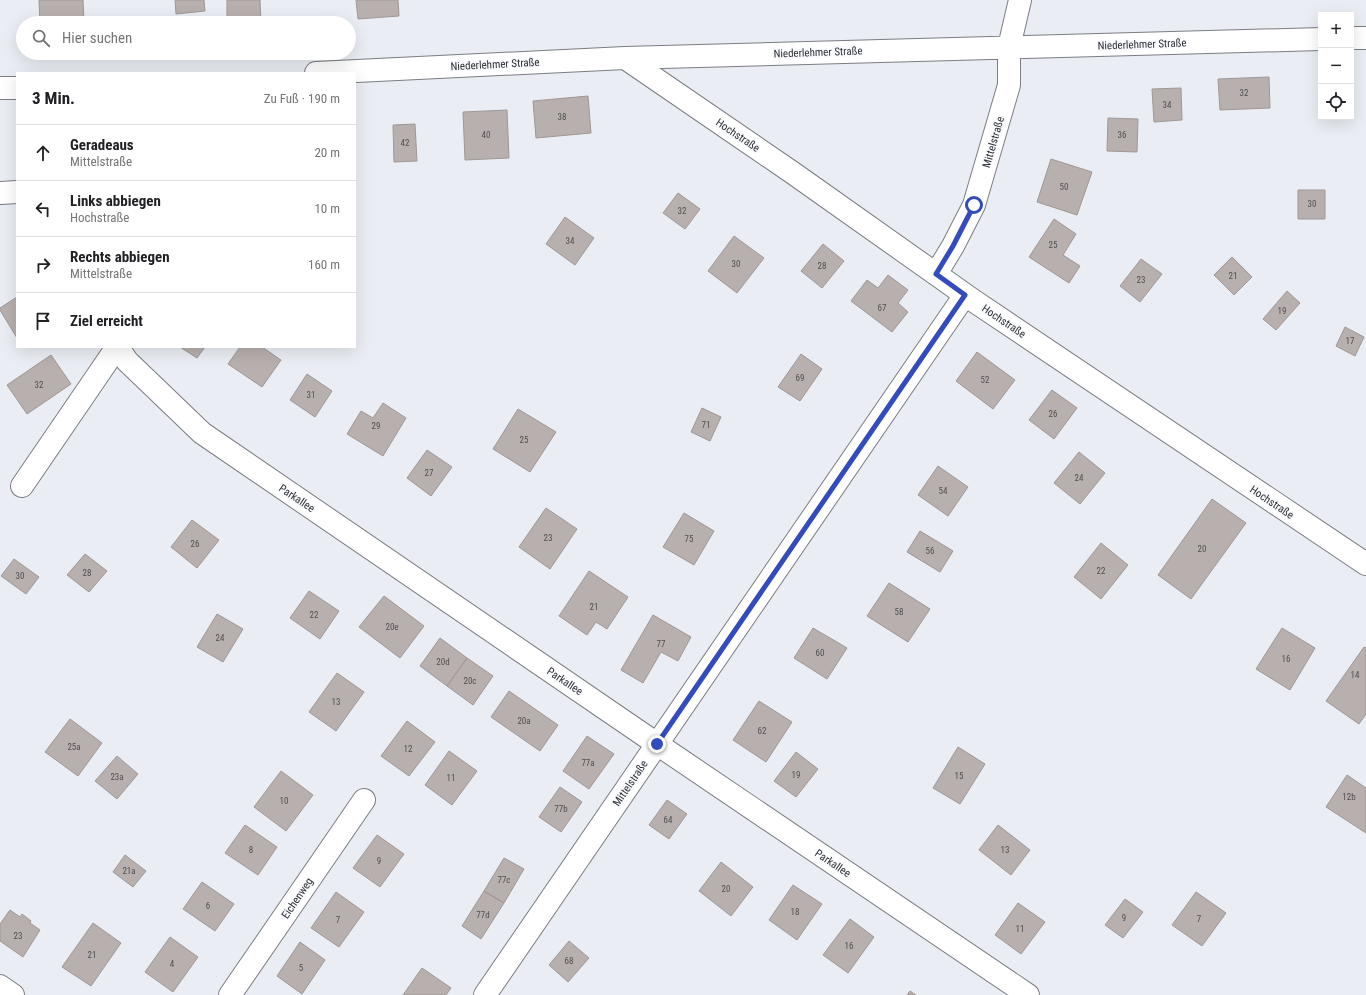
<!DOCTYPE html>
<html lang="de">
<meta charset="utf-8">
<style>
body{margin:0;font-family:"Roboto Condensed",sans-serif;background:#f2f2f2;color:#202124}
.controls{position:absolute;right:12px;top:12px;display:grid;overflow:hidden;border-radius:0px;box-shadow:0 4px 16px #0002}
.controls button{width:36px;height:36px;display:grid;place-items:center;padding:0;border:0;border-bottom:1px solid #e0e0e0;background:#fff;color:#202124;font:20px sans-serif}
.stop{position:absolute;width:12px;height:12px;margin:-9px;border:3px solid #334bbd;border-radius:50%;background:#fff}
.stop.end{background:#334bbd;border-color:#fff;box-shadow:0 1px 4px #0008}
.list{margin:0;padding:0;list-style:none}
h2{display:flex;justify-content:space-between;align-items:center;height:52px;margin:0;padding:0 16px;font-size:17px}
h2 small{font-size:13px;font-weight:400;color:#757577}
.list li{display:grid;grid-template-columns:26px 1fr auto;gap:12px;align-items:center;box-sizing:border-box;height:56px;padding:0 16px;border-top:1px solid #e0e0e0}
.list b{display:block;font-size:15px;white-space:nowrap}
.list p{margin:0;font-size:13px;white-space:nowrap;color:#757577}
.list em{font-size:13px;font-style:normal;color:#757577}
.icon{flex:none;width:22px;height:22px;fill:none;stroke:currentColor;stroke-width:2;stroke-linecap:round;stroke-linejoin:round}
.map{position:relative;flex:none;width:1366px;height:995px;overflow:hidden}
.search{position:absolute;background:#fff;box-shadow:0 4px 16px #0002;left:16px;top:16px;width:340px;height:44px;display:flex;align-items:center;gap:10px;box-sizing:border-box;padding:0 14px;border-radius:22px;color:#757577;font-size:15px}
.panel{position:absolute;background:#fff;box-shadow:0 4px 16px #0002;left:16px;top:72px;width:340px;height:276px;border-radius:0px}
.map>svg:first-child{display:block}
.building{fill:#b8b0af;stroke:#9e9795}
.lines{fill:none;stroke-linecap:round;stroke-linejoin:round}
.minor-casing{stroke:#7a7d82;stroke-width:24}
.minor{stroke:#fff;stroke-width:22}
.route{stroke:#334bbd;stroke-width:5}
.labels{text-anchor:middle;stroke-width:3.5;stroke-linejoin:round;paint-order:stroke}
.number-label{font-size:9px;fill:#504f50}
.street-label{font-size:11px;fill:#2e2f31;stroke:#f8fafe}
</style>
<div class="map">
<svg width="1366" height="995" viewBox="0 0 1366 995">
<rect width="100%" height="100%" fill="#eaedf3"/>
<path class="building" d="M39,0H83L84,23H40Z
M175,0H204L205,11L176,14Z
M227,0H260L261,23H227Z
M356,0H398L399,16L358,19Z
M1269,77L1270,108L1220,110L1218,79Z
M1181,88L1182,120L1154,122L1152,89Z
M588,96L591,133L536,138L533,101Z
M507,110L509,158L465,160L463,112Z
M1108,118L1138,119L1137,152L1107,151Z
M415,124L417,161L394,162L393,125Z
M1051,159L1092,172L1077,215L1037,202Z
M1298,190H1325V219H1298Z
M678,193L700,209L685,229L663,213Z
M565,217L594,238L575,265L546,244Z
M1054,219L1076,234L1063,255L1080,266L1069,283L1029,257Z
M734,236L764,258L737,293L708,271Z
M823,244L844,261L822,288L801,271Z
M1232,257L1252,277L1234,295L1214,275Z
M1141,259L1162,274L1140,302L1120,286Z
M888,275L908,290L898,303L908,312L892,332L851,301L867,280L878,288Z
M1287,291L1300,303L1276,330L1263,319Z
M17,297V338L0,310V308Z
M1345,327L1364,337L1355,356L1336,346Z
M180,347H205L197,358Z
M240,347H262L281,360L262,387L228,364Z
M977,352L1015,380L993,409L956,381Z
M801,354L822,369L800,401L778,387Z
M51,355L71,384L27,414L7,385Z
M307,374L332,391L315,417L290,400Z
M1052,390L1077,408L1054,439L1029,420Z
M383,403L406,418L383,456L347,434L361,411L373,418Z
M702,408L721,417L710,441L691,432Z
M518,409L556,432L530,472L493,449Z
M427,450L452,467L431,496L407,478Z
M1079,452L1105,473L1080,504L1054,483Z
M938,466L968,487L948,516L918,495Z
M1212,499L1246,523L1191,599L1158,575Z
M546,508L577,529L550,569L519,547Z
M684,513L714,531L694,565L663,547Z
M192,520L219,540L197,568L171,547Z
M920,531L953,551L940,572L907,552Z
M1101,543L1128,565L1101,599L1074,577Z
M85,554L107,571L89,592L67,575Z
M14,559L39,577L26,594L1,576Z
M589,571L628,597L607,629L596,622L587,635L559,616Z
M889,583L930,609L908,642L867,616Z
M309,591L339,611L320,639L290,618Z
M384,596L424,626L400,658L359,627Z
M217,614L243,629L223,662L197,647Z
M653,615L691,637L678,661L661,652L643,683L621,670Z
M813,628L847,648L827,679L794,658Z
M1282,628L1315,648L1290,690L1256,669Z
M440,638L467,658L447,686L420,666Z
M1364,647L1366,648V714L1359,724L1326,701Z
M467,658L493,676L473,705L447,686Z
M337,673L364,692L336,731L309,712Z
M509,691L558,725L540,751L491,717Z
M759,701L792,722L766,762L733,740Z
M70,719L102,743L78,776L45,752Z
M407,721L435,742L409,776L381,756Z
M587,736L614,754L589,789L563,771Z
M958,747L985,764L960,804L933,788Z
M449,751L477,771L452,805L425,785Z
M796,752L818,769L796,797L774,781Z
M117,756L138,774L117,799L95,781Z
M281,771L313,795L286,831L254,807Z
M1347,775L1366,788V833L1326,807Z
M560,787L582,802L561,832L539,817Z
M667,800L687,814L669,839L649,825Z
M245,825L277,847L258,875L225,853Z
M998,825L1030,850L1011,875L979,850Z
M377,835L404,854L380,887L353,868Z
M125,855L146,871L133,887L113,872Z
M504,858L524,869L504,903L484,891Z
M721,862L753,887L731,916L699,891Z
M202,882L234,904L215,931L183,909Z
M793,885L822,904L797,940L769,920Z
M484,891L504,903L481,939L462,926Z
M336,892L364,912L339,947L311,928Z
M1196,892L1226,913L1202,946L1172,925Z
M1125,899L1143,912L1123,938L1105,925Z
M1018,903L1045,922L1021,954L995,935Z
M10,910L20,917L22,914L31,921L30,923L40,930L23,957L0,941V924Z
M850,919L874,937L848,973L823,955Z
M93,923L121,943L91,986L62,967Z
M170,937L198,957L173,992L145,972Z
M569,941L589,958L568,982L549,965Z
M300,942L325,960L302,994L277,976Z
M422,968L451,988L446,995H403Z
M910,991L916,995H907Z"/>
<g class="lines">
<defs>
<path id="minor" d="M1351,38H1366
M625,58L793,173L974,301L1366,564
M316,73L625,58L1321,39
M0,88H17
M0,193L17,192
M936,274L953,246L974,205L1009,85V47L1020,0
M118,347L127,361L202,433L657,744L1028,995
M22,486L117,347
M0,986L13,995
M230,995L364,800
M485,995L965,295"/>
</defs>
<use href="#minor" class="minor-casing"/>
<use href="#minor" class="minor"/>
</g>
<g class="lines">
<path class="route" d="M657,744L965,295L936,274L953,246L974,205"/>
</g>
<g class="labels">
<g class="number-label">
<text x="1244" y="96">32</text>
<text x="1167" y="108">34</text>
<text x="562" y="120">38</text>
<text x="486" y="138">40</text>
<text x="1122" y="138">36</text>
<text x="405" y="146">42</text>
<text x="1064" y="190">50</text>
<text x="1312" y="207">30</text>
<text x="682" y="214">32</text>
<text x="570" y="244">34</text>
<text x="1053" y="248">25</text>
<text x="736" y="267">30</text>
<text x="822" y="269">28</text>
<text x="1233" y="279">21</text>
<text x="1141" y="283">23</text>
<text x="882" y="311">67</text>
<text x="1282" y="314">19</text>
<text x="1350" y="344">17</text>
<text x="800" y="381">69</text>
<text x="985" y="383">52</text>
<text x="39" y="388">32</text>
<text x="311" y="398">31</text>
<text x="1053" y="417">26</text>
<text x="706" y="428">71</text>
<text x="376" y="429">29</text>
<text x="524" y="443">25</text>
<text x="429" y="476">27</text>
<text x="1079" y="481">24</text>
<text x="943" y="494">54</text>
<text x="548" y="541">23</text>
<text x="689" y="542">75</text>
<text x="195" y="547">26</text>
<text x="1202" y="552">20</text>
<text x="930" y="554">56</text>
<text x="1101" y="574">22</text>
<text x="87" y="576">28</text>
<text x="20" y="579">30</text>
<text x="594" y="610">21</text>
<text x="899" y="615">58</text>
<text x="314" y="618">22</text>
<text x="392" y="630">20e</text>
<text x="220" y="641">24</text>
<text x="661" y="647">77</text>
<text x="820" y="656">60</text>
<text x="1286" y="662">16</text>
<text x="443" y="665">20d</text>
<text x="1355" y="678">14</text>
<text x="470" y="684">20c</text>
<text x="336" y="705">13</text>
<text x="524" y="724">20a</text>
<text x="762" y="734">62</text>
<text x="74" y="750">25a</text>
<text x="408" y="752">12</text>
<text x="588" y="766">77a</text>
<text x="796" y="778">19</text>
<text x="959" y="779">15</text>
<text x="117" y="780">23a</text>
<text x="451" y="781">11</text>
<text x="1349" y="800">12b</text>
<text x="284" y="804">10</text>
<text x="561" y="812">77b</text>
<text x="668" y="823">64</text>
<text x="251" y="853">8</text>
<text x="1005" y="853">13</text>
<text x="379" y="864">9</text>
<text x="129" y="874">21a</text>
<text x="504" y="883">77c</text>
<text x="726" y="892">20</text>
<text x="208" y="909">6</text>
<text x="795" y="915">18</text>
<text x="483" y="918">77d</text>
<text x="1124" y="921">9</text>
<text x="1199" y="922">7</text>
<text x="338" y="923">7</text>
<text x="1020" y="932">11</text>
<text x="18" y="939">23</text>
<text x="849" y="949">16</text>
<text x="92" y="958">21</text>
<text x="569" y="964">68</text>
<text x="172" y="967">4</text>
<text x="301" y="971">5</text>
</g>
<g class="street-label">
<text transform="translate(1142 44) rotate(-2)" y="4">Niederlehmer Straße</text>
<text transform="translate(818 52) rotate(-2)" y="4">Niederlehmer Straße</text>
<text transform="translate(495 64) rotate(-3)" y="4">Niederlehmer Straße</text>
<text transform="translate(738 135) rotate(34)" y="4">Hochstraße</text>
<text transform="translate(993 142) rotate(-74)" y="4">Mittelstraße</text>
<text transform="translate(1004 321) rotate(34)" y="4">Hochstraße</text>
<text transform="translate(297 498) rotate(34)" y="4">Parkallee</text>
<text transform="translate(1272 502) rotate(34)" y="4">Hochstraße</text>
<text transform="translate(565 681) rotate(34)" y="4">Parkallee</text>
<text transform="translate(630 783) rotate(-56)" y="4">Mittelstraße</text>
<text transform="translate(833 863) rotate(34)" y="4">Parkallee</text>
<text transform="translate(297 898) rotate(-56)" y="4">Eichenweg</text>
</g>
</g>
</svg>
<div class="controls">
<button>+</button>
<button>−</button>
<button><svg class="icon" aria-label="locate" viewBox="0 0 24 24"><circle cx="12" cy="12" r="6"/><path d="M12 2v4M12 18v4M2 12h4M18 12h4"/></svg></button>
</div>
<div class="stop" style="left:974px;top:205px"></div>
<div class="stop end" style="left:657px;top:744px"></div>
<div class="search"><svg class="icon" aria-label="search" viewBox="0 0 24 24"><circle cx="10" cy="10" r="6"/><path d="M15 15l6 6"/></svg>Hier suchen</div>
<section class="panel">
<h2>3 Min.<small>Zu Fuß · 190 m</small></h2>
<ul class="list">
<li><svg class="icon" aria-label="ahead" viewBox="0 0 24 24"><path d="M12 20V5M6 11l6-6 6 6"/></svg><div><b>Geradeaus</b><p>Mittelstraße</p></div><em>20 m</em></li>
<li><svg class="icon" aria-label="left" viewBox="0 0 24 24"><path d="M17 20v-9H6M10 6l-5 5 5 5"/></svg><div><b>Links abbiegen</b><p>Hochstraße</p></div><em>10 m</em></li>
<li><svg class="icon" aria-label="right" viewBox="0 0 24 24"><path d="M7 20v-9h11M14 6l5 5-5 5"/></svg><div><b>Rechts abbiegen</b><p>Mittelstraße</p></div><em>160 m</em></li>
<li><svg class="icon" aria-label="arrive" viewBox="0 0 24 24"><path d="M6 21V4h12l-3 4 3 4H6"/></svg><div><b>Ziel erreicht</b></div></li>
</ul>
</section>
</div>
